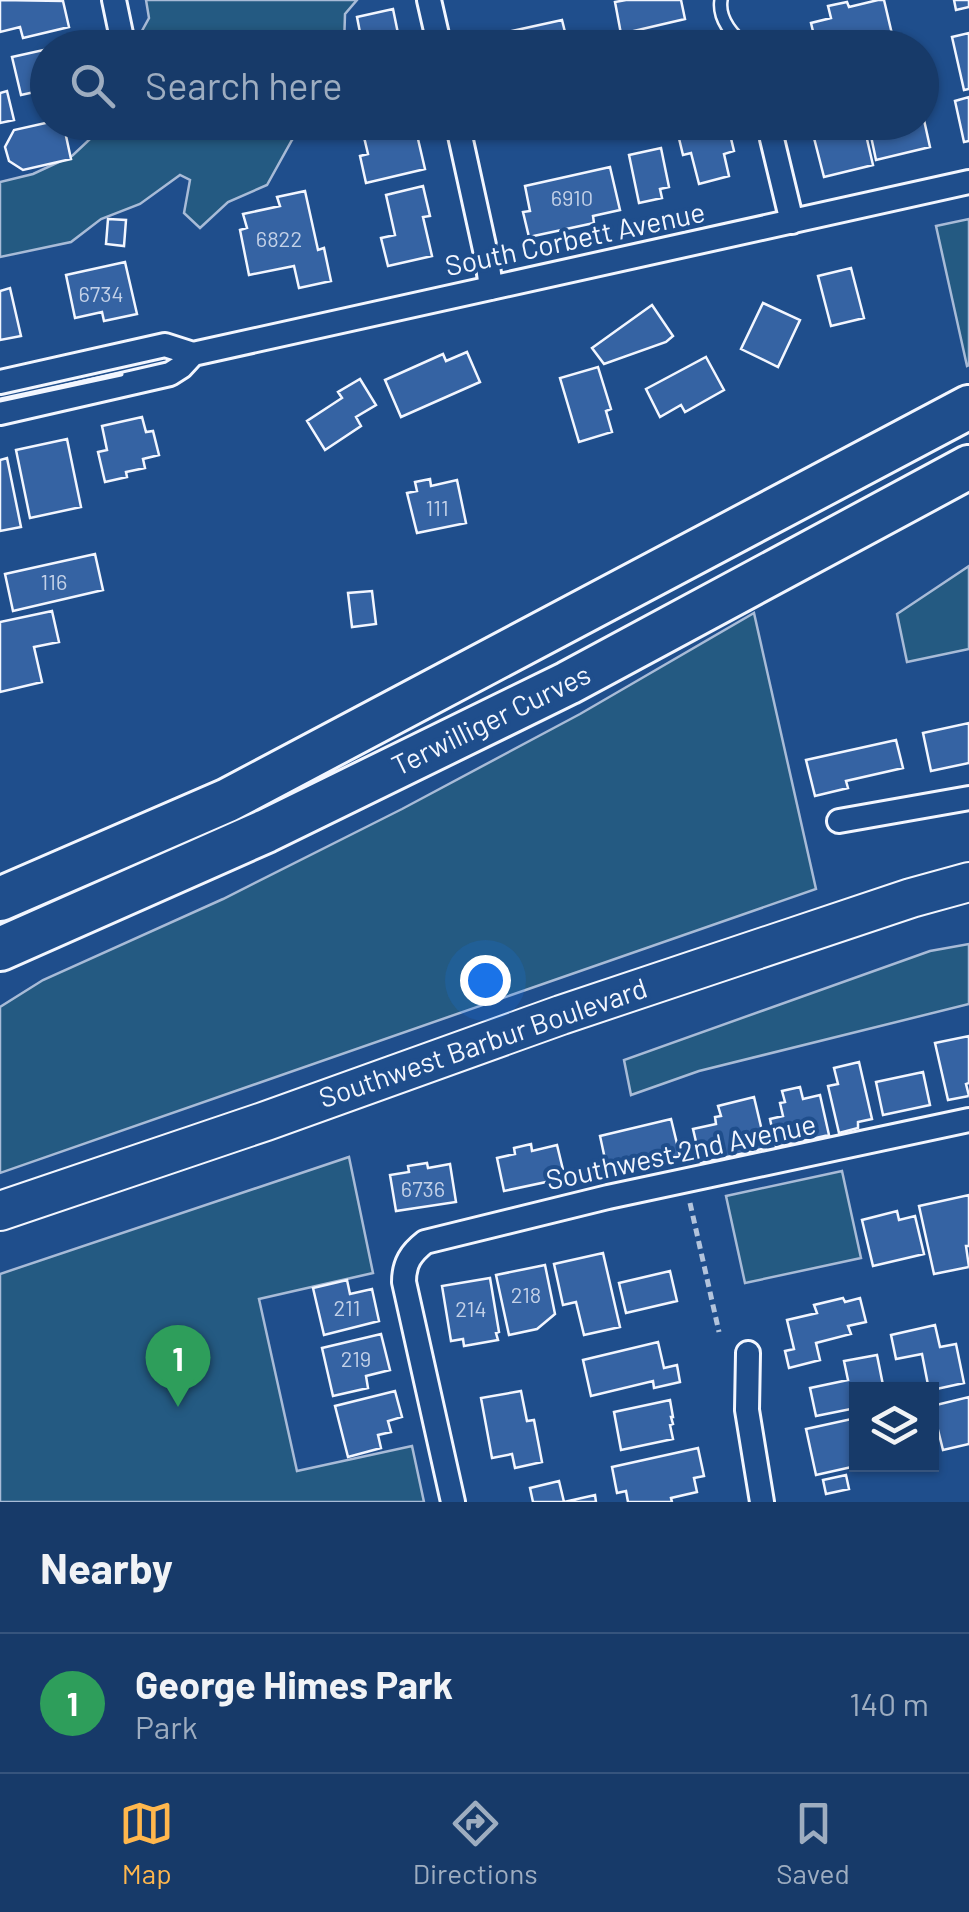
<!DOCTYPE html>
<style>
body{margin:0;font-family:Barlow,sans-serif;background:#244571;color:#f1f3f6}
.controls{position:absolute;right:30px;bottom:30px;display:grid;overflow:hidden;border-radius:0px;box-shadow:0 2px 8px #0004}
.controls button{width:90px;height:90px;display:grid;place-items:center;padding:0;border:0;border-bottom:2px solid #36547d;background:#173a69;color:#f1f3f6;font:50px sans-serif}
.you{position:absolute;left:485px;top:980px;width:35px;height:35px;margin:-25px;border:8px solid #fff;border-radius:50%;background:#1a73e8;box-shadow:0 0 0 15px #1a73e833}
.badge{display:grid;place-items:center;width:65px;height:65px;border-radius:50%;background:#ffb74d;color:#fff;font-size:32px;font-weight:700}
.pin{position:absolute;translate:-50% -82px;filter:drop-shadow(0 2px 5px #0008)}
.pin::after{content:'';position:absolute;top:52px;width:35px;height:30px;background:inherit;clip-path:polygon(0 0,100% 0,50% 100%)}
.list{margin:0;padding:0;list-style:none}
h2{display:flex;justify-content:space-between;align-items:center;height:130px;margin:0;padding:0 40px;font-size:42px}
h2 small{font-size:32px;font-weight:400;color:#9eadc0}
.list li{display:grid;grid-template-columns:65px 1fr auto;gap:30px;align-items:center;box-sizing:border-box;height:140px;padding:0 40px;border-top:2px solid #36547d}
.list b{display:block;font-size:38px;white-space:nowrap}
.list p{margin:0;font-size:32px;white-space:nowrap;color:#9eadc0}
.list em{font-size:32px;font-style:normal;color:#9eadc0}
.icon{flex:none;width:55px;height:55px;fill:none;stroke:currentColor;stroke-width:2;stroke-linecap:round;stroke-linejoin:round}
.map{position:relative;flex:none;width:969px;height:1502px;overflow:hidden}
.search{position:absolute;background:#173a69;box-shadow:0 2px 8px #0004;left:30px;right:30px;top:30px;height:110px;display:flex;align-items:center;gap:25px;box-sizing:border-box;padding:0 35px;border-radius:55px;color:#9eadc0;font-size:38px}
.sheet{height:270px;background:#173a69}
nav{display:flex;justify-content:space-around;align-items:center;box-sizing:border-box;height:140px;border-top:2px solid #36547d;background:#173a69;font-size:28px;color:#9eadc0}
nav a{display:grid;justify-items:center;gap:5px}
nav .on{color:#ffb74d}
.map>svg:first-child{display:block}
.green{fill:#245a82;stroke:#a8bbd7;stroke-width:2.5}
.building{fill:#3563a3;stroke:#f2f6ff;stroke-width:2.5}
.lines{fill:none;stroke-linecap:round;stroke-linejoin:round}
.service-casing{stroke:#f2f6ff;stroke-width:16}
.minor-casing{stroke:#f2f6ff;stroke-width:28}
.primary-casing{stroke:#f2f6ff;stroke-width:42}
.motorway-casing{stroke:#f2f6ff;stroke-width:48}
.path{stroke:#b3c4dc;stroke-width:5;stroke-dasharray:8 5;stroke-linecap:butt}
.service{stroke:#1f4e8c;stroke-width:11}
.minor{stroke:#1f4e8c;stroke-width:22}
.primary{stroke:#1f4e8c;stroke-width:38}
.motorway{stroke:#1f4e8c;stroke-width:42}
.wall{stroke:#f2f6ff;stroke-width:5}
.labels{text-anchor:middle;stroke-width:8;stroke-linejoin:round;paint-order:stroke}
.number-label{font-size:22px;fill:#c3d1e8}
.street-label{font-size:28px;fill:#f2f6ff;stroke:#1f4e8c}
</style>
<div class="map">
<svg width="969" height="1502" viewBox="0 0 969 1502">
<rect width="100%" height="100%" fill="#1f4e8c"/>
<path class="green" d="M146,0H357L345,14L344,47H139L137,40L149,18Z
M107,123H305L292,140L267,185L228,202L200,228L184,213L190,180L180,175L140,204L101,219L71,242L0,257V182L33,174L72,156Z
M969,219V365L967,366L936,226Z
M969,566V649L907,662L897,614Z
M754,613L816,889L0,1173V1007L43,980L223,899L402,809L580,714Z
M969,944V1004L699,1071L631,1095L624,1060L930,951Z
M349,1157L373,1273L259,1299L297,1471L412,1446L424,1502H0V1274Z
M842,1171L861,1258L745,1283L726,1196Z"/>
<path class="building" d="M0,0L63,1L69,27L23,38L20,27L0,32Z
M626,0H681L685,19L621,34L615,2Z
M878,0H884L892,34L837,48H817L811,23L831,18L828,6L847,2L849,7Z
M954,0H969V7L956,10Z
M393,9L401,48H363L357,17Z
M562,20L569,48H516L512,31Z
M969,33V89L964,90L952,37Z
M48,49V94L40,96L39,91L21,95L12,57Z
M7,91L14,120L0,123V93Z
M969,97V141L964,142L955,101Z
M922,111L930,147L876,160L868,122H922Z
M50,122H63L71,159L23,170L9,161L5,147L14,130Z
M375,122H414L425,169L366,183L360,156L368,154L364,137L378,133Z
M675,122H727L734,151L724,154L729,176L699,184L691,153L683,155Z
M816,122H863L873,165L824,177L814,138L819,137Z
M661,148L669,187L660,189L662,198L639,203L629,155Z
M610,167L620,210L593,216L594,223L529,237L523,212L530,211L525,186Z
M423,186L430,216L423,217L432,256L388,266L381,238L395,235L386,195Z
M305,191L318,250L324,248L331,281L299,288L294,266L249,275L240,230L247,228L243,214L280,206L277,197Z
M108,219L126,220L124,246L106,244Z
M125,262L137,314L104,321L102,312L75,318L66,275Z
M851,268L864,318L831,326L818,276Z
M10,288L21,336L0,340V291Z
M763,303L800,320L778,367L741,349Z
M652,305L673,336L666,342L604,364L592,348Z
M467,352L480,382L401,417L385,380L443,354L446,361Z
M706,357L724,390L685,412L681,405L660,417L646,389Z
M598,367L611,409L606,411L612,432L579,442L560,378Z
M360,379L376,405L356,417L361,426L325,450L307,421L342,398L338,392Z
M142,417L146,432L153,431L159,455L143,459L145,468L126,472L127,477L105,482L98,452L107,450L102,426Z
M67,439L81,507L30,518L16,450Z
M7,458L21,527L0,531V460Z
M430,479L431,486L457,480L466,523L417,533L407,493L417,491L415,482Z
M95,554L103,590L13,611L5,574Z
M372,591L376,624L352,627L348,593Z
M52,611L59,642L34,647L42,682L0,692V622Z
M969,723V763L931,771L923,733Z
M896,740L903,768L846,781L848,788L815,796L806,760Z
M969,1036V1083L966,1084L969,1096L948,1100L935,1043Z
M859,1062L872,1119L858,1122V1128L839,1133L828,1086L838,1084L834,1068Z
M923,1072L930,1105L883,1115L876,1082Z
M800,1087L803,1099L820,1095L829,1135L776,1147L770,1119L783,1116L780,1103L785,1102L782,1091Z
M754,1097L766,1148L701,1163L693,1129L716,1124L715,1117L721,1116L718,1106Z
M671,1119L680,1156L608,1173L600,1136Z
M531,1144L532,1151L557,1145L565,1178L504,1191L497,1158L515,1154L514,1148Z
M427,1163L428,1168L450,1164L456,1202L396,1211L390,1175L409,1172L408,1166Z
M969,1195V1246H966L969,1267L934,1274L919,1206Z
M897,1211L899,1220L915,1216L924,1254L873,1266L862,1220Z
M603,1253L620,1327L584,1335L576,1302L563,1305L554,1264Z
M545,1265L555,1314L537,1329L509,1335L496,1275Z
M670,1271L677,1301L626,1313L619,1283Z
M490,1278L499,1332L496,1333L498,1340L464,1346L463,1339L451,1341L442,1286Z
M347,1280L350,1294L372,1289L379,1321L324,1335L313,1288Z
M843,1298L845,1302L860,1298L866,1322L848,1326L851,1334L816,1343L820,1360L789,1368L785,1351L794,1349L787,1320L817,1313L814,1305Z
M935,1325L940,1347L956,1344L964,1383L932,1390H929L922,1354L896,1359L891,1335Z
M381,1334L390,1370L366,1376L368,1388L333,1396L322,1348Z
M658,1342L664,1368L677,1365L680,1382L654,1388L653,1381L591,1396L583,1360Z
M877,1355L884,1390H856V1408L816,1416L810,1388L848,1380L844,1361Z
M395,1391L402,1417L388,1421L391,1432L378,1435L381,1448L348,1457L335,1406Z
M521,1391L527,1421L534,1420L542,1462L515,1468L512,1454L492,1458L481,1398Z
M969,1397V1444L943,1450L938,1430L932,1431V1406Z
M670,1400L673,1417H671L673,1424L670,1425L673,1439L621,1450L614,1412Z
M856,1418V1464H865L816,1475L806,1429Z
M698,1448L704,1476L694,1478L697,1492L671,1498L672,1502H628L626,1491L617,1493L612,1467Z
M846,1475L849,1489L826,1494L823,1480Z
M559,1481L564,1502L595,1495L596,1502H533L530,1488Z"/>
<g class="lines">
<defs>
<path id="service" d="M721,0C718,19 733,36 748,48"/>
<path id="minor" d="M114,0L124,48
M429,0L440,48
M457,122L487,259L491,288
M771,122L772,139L792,222
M0,382L165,345L193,354L969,182
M0,413L170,374L181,367L193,354
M839,821L969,798
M748,1353L747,1410L762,1502
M453,1502L404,1282C404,1263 411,1253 425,1242L608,1197L969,1120"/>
<path id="primary" d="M0,1211L266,1121L561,1015L911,898L969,882"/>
<path id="motorway" d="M0,899L228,800L969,407
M0,949L266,831L568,683L969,467"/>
</defs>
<use href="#service" class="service-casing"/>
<use href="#minor" class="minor-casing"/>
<use href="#primary" class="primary-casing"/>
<use href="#motorway" class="motorway-casing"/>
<path class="path" d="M690,1203L719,1332"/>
<use href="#service" class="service"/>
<use href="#minor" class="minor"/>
<use href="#primary" class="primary"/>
<use href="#motorway" class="motorway"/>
<path class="wall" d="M0,400L121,374"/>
</g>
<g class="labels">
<g class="number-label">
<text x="572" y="206">6910</text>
<text x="279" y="247">6822</text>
<text x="101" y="302">6734</text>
<text x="437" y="516">111</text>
<text x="54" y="590">116</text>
<text x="423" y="1197">6736</text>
<text x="526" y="1303">218</text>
<text x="347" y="1316">211</text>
<text x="471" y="1317">214</text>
<text x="356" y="1367">219</text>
</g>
<g class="street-label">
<text transform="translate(575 239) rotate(-12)" y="10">South Corbett Avenue</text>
<text transform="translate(491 720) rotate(-26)" y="10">Terwilliger Curves</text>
<text transform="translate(483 1043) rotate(-19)" y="10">Southwest Barbur Boulevard</text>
<text transform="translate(681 1152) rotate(-12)" y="10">Southwest 2nd Avenue</text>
</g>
</g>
</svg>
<div class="controls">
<button><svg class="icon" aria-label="layers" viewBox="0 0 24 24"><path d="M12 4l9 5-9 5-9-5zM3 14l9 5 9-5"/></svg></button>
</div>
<div class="you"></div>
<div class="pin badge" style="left:178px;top:1407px;background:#2e9e5b">1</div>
<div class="search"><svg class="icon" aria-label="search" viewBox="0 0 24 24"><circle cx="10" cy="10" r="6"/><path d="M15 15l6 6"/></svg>Search here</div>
</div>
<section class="sheet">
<h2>Nearby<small></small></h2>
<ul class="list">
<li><span class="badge" style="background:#2e9e5b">1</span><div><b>George Himes Park</b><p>Park</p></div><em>140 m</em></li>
</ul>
</section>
<nav>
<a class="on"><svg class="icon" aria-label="map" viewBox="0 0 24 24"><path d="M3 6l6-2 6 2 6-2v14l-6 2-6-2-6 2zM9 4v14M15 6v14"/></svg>Map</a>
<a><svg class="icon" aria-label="directions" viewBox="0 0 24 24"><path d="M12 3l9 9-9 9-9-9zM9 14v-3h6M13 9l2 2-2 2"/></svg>Directions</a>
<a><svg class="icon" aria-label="saved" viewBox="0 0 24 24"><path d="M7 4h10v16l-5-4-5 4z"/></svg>Saved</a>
</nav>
